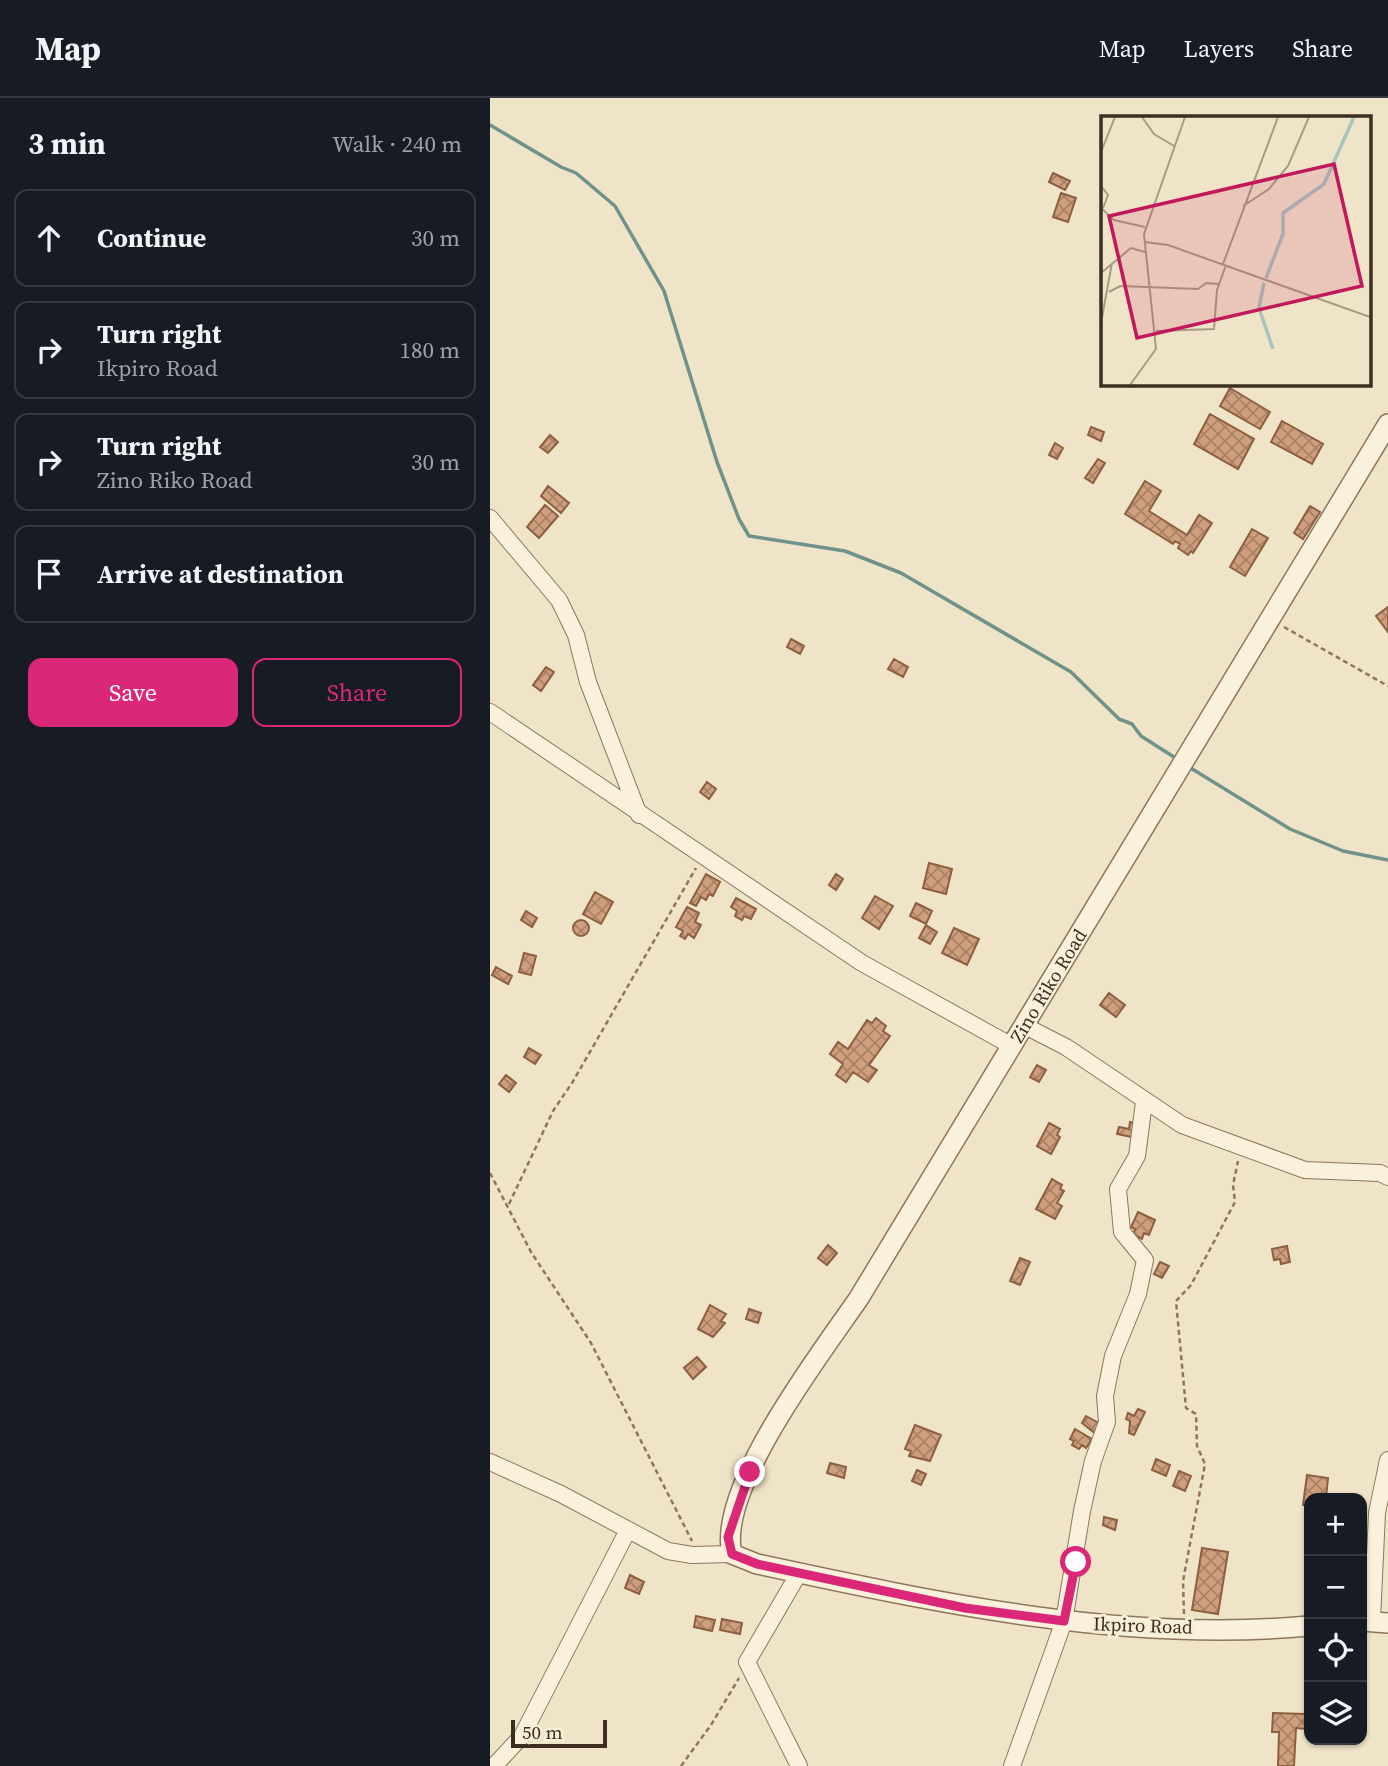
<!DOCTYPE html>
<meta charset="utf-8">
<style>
body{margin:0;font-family:"Source Serif 4",serif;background:#242831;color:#f1f3f6}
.controls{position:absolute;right:21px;bottom:21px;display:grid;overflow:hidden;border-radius:14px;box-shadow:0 2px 5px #0004}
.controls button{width:63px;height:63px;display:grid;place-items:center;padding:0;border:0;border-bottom:2px solid #363941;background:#171b24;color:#f1f3f6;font:35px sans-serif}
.scale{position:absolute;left:21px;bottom:18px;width:96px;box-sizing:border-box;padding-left:7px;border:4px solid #3d2e20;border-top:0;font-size:19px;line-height:24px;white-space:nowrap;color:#3d2e20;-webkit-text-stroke:5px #f7eed8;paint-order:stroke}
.stop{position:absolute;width:21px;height:21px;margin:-16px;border:5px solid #db2777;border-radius:50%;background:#fff}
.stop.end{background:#db2777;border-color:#fff;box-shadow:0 2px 7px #0008}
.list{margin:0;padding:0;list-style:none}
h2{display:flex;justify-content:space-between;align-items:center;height:91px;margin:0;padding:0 28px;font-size:30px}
h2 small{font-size:23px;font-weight:400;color:#9ea1a6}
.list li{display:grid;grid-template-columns:46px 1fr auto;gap:21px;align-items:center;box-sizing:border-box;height:98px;margin:0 14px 14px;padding:0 14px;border:2px solid #363941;border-radius:14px}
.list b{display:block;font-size:26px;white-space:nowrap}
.list p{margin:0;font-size:23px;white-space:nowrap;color:#9ea1a6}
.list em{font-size:23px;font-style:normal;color:#9ea1a6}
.actions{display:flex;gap:14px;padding:21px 28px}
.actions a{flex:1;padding:16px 0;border:2px solid #db2777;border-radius:14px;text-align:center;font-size:24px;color:#db2777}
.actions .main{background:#db2777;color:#fff}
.icon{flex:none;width:38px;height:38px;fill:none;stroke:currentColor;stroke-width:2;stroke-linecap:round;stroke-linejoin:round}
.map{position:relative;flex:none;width:898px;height:1668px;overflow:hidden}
header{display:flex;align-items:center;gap:42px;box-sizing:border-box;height:98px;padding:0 35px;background:#171b24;border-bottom:2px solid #363941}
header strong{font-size:33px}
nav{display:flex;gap:38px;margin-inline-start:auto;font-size:24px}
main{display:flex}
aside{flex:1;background:#171b24}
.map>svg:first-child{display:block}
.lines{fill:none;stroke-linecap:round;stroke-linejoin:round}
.stream{stroke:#6f938a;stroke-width:3.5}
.building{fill:url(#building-cross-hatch);stroke:#8d5f41;stroke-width:2}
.minor-casing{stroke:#8d765c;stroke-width:18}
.tertiary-casing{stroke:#8d765c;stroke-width:22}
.path{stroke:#8d765c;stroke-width:2.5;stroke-dasharray:5 3.5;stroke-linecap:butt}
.minor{stroke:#faf1dc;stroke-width:16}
.tertiary{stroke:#faf1dc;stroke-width:19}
.route{stroke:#db2777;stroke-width:9}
.labels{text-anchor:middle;stroke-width:6;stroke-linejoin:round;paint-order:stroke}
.street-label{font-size:19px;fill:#3d2e20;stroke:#f7eed8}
.inset-river{fill:none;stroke:#a9c4bc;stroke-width:3.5}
.inset-road{fill:none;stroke:#a89b85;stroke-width:2}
.view{fill:#c2185b;fill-opacity:0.15;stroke:#c2185b;stroke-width:3.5}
.inset-edge{fill:none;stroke:#3d2e20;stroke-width:3.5}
</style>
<header>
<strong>Map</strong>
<nav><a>Map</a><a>Layers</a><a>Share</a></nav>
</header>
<main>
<aside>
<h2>3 min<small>Walk · 240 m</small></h2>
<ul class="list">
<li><svg class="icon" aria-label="ahead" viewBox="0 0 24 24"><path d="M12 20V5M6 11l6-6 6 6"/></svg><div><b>Continue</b></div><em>30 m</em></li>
<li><svg class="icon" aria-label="right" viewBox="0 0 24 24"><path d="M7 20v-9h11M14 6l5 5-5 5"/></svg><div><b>Turn right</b><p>Ikpiro Road</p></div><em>180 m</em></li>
<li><svg class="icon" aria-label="right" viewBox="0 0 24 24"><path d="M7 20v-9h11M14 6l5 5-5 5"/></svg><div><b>Turn right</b><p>Zino Riko Road</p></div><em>30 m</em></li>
<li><svg class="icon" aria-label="arrive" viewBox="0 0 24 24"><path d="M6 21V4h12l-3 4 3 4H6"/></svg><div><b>Arrive at destination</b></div></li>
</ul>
<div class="actions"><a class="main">Save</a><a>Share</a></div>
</aside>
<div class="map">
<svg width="898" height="1668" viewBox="0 0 898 1668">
<defs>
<pattern id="building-cross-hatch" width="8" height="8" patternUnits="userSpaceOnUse" patternTransform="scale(1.75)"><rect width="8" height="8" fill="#cf9f7d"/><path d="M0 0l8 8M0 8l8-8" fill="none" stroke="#a98266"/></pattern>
</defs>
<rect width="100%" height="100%" fill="#f0e4c8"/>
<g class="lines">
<path class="stream" d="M0,27L71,69L86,75L125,108L174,193L227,364L249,421L259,438L355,453L411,475L581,574L629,621L642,626L651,638L687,661
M699,669L800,731L853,753L898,762"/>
</g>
<path class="building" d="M563,75L580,83L575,92L559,84Z
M571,95L586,100L578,124L563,119Z
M740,290L780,314L770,331L730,308Z
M720,316L764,341L748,371L704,346Z
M792,323L833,346L822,366L781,344Z
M601,329L614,334L611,343L598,337Z
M60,337L68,344L58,355L50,349Z
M565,345L573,350L567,361L559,357Z
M608,361L615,365L603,385L595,380Z
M655,383L671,393L659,413L697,437L709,417L722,425L703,455L701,453L698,457L688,450L690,446L685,443L683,446L635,416Z
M58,388L79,405L71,415L51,398Z
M55,407L68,418L49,440L37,429Z
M820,408L830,414L813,441L804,435Z
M762,431L778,440L755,478L740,469Z
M898,509V534L886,518Z
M301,541L314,548L310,556L297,549Z
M404,561L418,569L413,579L398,571Z
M56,569L64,574L51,593L43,587Z
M217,684L226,691L219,701L210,694Z
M439,765L462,771L456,796L433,790Z
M216,776L230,784L223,798L219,796L216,802L211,799L206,808L200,805Z
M346,776L353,781L346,792L339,787Z
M105,794L123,804L111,826L93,816Z
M385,798L403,808L389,831L372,820Z
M246,800L266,811L261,821L254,818L252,822L245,818L247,813L241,809Z
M426,805L442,813L436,826L420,818Z
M197,809L209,815L205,824L211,827L204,840L198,836L195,841L190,838L193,833L186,829Z
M36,813L47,820L42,829L31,822Z
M83 830a8 8 0 1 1 16 0a8 8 0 1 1-16 0Z
M436,827L447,834L440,846L429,840Z
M464,830L489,841L477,867L452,855Z
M34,855L46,858L41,877L29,874Z
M6,869L22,878L18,886L2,877Z
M619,895L635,907L626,919L610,907Z
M386,920L396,928L393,933L400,938L379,967L387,972L378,984L363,974L356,984L346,977L353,966L340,956L348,944L358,951L377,922L382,925Z
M39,950L51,957L45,966L34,959Z
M547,967L556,972L549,984L540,979Z
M16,977L26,985L19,994L9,986Z
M640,1024L646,1026L642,1039L627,1036L629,1029L639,1031Z
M559,1025L570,1031L567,1037L570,1039L561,1056L547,1048Z
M562,1081L572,1087L570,1091L574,1093L567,1105L572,1108L565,1121L546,1111Z
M648,1114L665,1122L659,1137L654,1135L652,1141L643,1137L645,1131L641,1129Z
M338,1147L347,1155L337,1167L328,1160Z
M797,1148L800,1164L791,1166L790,1161L784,1162L782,1151Z
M530,1160L540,1164L530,1187L520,1183Z
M670,1164L679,1168L672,1180L664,1176Z
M220,1207L236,1216L231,1223L235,1225L223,1239L208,1231Z
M259,1211L271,1215L268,1225L256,1221Z
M207,1259L216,1269L203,1281L194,1270Z
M648,1311L655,1314L644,1337L639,1335L640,1323L636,1321L638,1315L644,1318Z
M596,1318L612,1327L607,1337L592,1325Z
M425,1327L451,1337L440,1363L419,1358L421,1353L415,1351Z
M585,1331L602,1341L596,1350L592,1347L589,1351L582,1347L584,1343L580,1341Z
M666,1361L680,1367L676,1378L662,1372Z
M340,1365L356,1369L354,1380L337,1375Z
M427,1372L436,1376L431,1387L422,1383Z
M689,1373L701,1378L695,1393L683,1388Z
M817,1377L838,1380L836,1400H819V1408L813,1407Z
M614,1419L627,1422L625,1432L613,1427Z
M712,1450L738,1454L728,1516L702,1512Z
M140,1477L154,1484L149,1496L135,1490Z
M206,1518L225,1522L222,1533L204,1529Z
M232,1521L252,1525L250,1536L230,1532Z
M783,1615L816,1616L815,1631L806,1630L804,1668H788L789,1634H782Z"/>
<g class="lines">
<defs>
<path id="minor" d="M0,420L69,502L86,537L98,584L149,717
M0,614L372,865L522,948
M535,928L576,949L692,1027L815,1072L890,1075L898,1079
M0,1364L71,1396L178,1453L202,1457L242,1456
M309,1475L257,1564L309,1668
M882,1522L887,1415L898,1362
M4,1668L32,1638L138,1432
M522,1668L574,1523L592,1413L603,1363L617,1324L615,1298L623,1258L648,1196L655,1162L632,1134L628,1091L647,1058L654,1004"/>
<g id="tertiary">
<path d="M872,1523L898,1525"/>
<path id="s1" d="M819,1528C633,1545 448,1505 267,1466L242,1456C226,1391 332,1254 369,1200L898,326"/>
</g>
</defs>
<use href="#minor" class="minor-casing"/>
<use href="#tertiary" class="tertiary-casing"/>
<path class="path" d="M794,529L898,588
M0,1075L41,1154L101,1245L202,1443
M19,1106L63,1013L82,985L206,770
M694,1516L693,1483L715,1366L707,1348L706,1316L696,1310L686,1203L701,1187L745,1104L743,1087L748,1063
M191,1668L221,1627L249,1580"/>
<use href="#minor" class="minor"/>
<use href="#tertiary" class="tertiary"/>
</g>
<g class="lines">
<path class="route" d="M260,1374L238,1439L242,1456L267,1466L475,1510L574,1523L586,1464"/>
</g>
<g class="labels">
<g class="street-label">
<text dy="7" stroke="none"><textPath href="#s1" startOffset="1241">Zino Riko Road</textPath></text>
<text transform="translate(653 1527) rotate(2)" y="7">Ikpiro Road</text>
</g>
</g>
<g transform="translate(611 18)">
<rect width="270" height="270" fill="#f0e4c8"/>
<path class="inset-river" d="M165,162L182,118V97L223,68L253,1M163,167L158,192L172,233"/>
<path class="inset-road" d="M41,1L53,18L73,30M0,36L14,1M0,70L7,79L2,92M142,90L168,73L187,50L208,1M0,92L13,104L44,111M44,126L67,129L269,201M122,148L177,1M0,157L30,132L44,136M8,176L19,170L97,173L105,167L118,168M0,207L11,147M55,215L113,213L116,174L125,149M29,269L55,233L43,118L84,1"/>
<path class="view" d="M233,48L261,170L36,222L8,100Z"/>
<rect width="270" height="270" class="inset-edge"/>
</g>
</svg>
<div class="controls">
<button>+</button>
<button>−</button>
<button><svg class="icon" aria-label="locate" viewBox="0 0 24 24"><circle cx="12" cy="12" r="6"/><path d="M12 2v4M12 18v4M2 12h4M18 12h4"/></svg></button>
<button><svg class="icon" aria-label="layers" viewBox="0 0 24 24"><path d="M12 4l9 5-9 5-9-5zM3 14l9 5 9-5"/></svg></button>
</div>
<div class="scale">50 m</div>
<div class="stop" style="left:586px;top:1464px"></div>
<div class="stop end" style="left:260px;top:1374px"></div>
</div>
</main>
